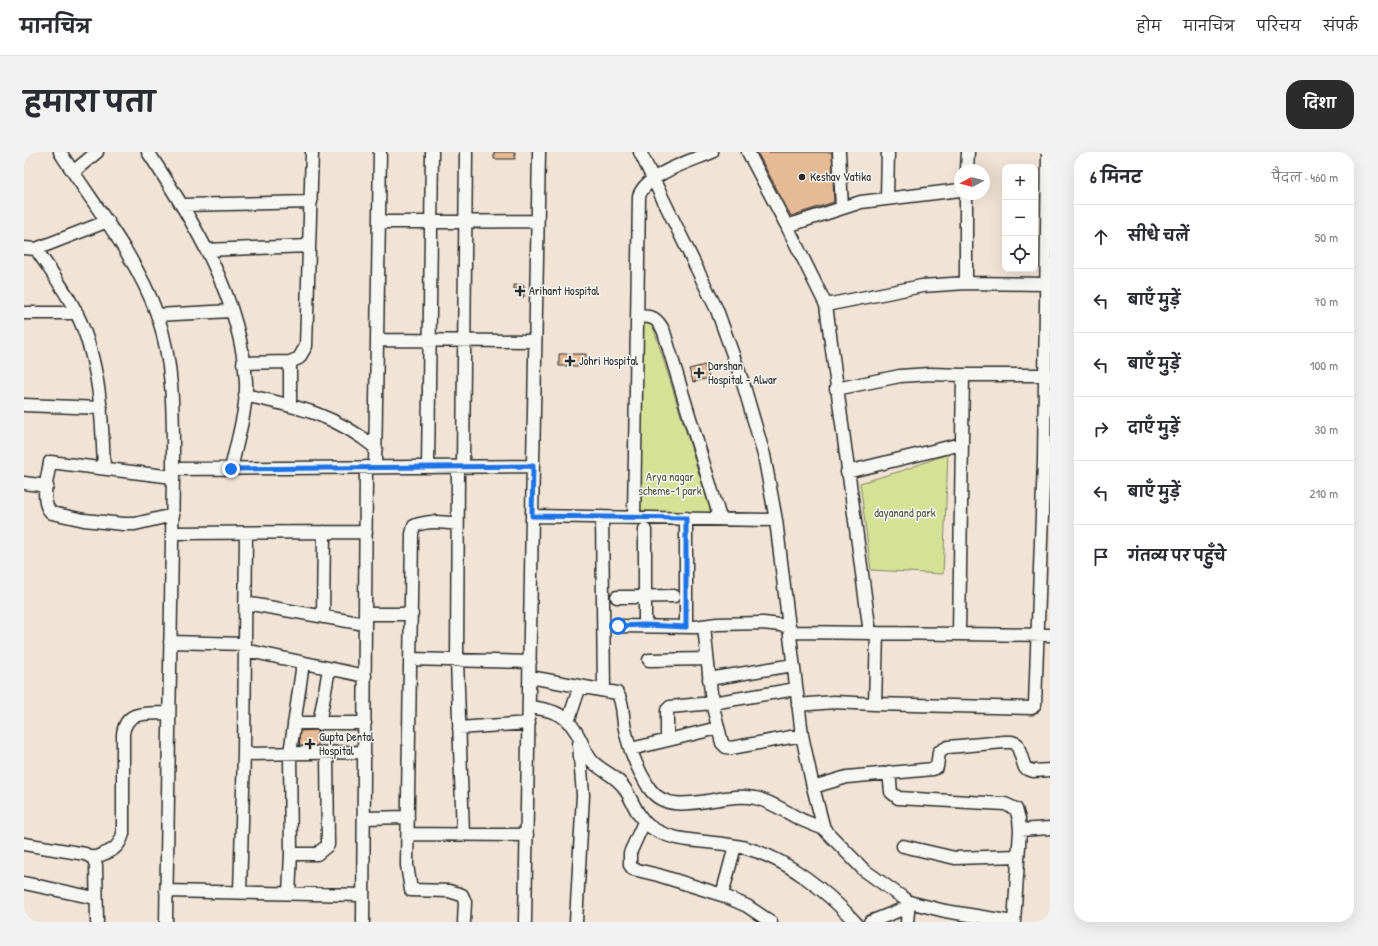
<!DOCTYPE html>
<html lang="hi">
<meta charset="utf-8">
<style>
body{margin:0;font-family:"Patrick Hand","Playpen Sans Deva",sans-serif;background:#f2f2f3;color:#2b2b33}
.controls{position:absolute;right:12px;top:12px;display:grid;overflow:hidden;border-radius:8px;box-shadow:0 4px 16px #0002}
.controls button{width:36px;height:36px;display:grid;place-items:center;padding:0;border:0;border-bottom:1px solid #e1e1e2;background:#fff;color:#2b2b33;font:20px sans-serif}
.compass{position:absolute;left:930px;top:12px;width:36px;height:36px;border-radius:50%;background:#fff;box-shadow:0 4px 16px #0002;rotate:263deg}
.stop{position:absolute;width:12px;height:12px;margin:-9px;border:3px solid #1a73e8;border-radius:50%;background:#fff}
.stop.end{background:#1a73e8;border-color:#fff;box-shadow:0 1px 4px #0008}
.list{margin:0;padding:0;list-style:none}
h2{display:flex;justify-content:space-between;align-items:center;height:52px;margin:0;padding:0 16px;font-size:17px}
h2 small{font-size:13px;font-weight:400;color:#7c7c81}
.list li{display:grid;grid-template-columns:26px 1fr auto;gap:12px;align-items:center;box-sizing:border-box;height:64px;padding:0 16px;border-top:1px solid #e1e1e2}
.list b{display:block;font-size:15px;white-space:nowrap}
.list em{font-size:13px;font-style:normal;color:#7c7c81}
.icon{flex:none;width:22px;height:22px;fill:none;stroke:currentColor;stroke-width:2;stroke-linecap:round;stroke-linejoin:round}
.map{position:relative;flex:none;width:1026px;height:770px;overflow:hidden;border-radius:16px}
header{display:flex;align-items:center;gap:24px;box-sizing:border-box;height:56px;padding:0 20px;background:#fff;border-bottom:1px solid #e1e1e2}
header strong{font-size:19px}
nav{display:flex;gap:22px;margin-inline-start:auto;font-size:14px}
.intro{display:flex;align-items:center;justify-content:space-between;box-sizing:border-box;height:96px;padding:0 24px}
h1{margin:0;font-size:28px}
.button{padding:10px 18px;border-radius:16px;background:#2b2b2b;color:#fff;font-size:14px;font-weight:700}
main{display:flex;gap:24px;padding:0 24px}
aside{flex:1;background:#fff;border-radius:16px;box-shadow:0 4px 16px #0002}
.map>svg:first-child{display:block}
.green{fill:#d5e296;stroke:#808660}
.building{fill:#e5ba95;stroke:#2b2b2b}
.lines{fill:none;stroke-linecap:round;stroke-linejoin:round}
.minor-casing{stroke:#2b2b2b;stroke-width:15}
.minor{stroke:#f6f6f2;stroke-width:12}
.route{stroke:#1a73e8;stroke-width:5}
.poi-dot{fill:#2b2b2b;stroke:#f6f6f2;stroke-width:1.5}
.labels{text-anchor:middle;stroke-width:3;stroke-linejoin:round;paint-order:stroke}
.poi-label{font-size:12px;fill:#2b2b2b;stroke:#f6f6f2;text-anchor:start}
.park-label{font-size:12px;fill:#565946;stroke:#f6f6f2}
</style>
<header>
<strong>मानचित्र</strong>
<nav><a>होम</a><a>मानचित्र</a><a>परिचय</a><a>संपर्क</a></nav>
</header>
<div class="intro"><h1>हमारा पता</h1><a class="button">दिशा</a></div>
<main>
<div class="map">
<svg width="1026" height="770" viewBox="0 0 1026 770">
<rect width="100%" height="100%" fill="#f1e4d6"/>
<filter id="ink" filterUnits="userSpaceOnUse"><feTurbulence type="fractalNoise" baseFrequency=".025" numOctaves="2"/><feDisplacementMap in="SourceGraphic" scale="8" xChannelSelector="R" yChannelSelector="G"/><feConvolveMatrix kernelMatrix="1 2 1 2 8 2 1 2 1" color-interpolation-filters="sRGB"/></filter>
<g filter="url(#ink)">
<path class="green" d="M628,171L688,363L662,366L616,359L617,172Z
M924,302L919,422L847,418L836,331L877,319Z"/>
<path class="building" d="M470,0H491V7H470Z
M733,0H808L810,50L767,64Z
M490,133H500V145H494V137H490Z
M535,202H562V214H535Z
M681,213L685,226L669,230L665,217Z
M293,578L294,599L276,600L275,579Z"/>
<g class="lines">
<defs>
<path id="minor" d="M36,0C69,52 112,104 133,162C151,214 149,271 149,325L142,770
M124,0C169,68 217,146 222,230C223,258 213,289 207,317
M515,0L508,364L752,368
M616,0L693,158L719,231L740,303L752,368L778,583L789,635L800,677L840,718L885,750L921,759L989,770
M724,0L763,74L802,153L846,481
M815,0L818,55
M1024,0L1020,308H1026
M943,18L944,0
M49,20L73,0
M863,46L864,0
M158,53L287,50
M356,70L512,69
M763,74L837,50L936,38
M0,96L12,97L84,69
M12,97C26,118 42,139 53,162C76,210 78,264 80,316
M182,98L285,94
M942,131V42
M802,153L898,134L942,131L1022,132
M0,161H53
M133,163L207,159
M613,165C627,163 634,166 640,180L696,366
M354,188L510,189
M219,211L266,210L275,206L282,194L288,0
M939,223H1020
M812,237L876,224L906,222L939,223L935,482
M221,243C274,255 308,261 352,296
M0,253L77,256
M266,253V210
M439,314L442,0
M351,315L356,0
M404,315L408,0
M434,315L433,508L439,682
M149,317L509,314
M823,320L937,292
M0,331L23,334
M149,363L111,372H99L60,368L28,361C15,351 24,324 26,310L149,325
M578,365L580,538
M610,365L615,44C622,22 667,9 688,0
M662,366V475
M433,372C418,370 404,368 390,374L388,382L383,713L387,738L425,739L438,743L441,750L440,770
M621,378V473
M148,381L342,380
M593,445L650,444
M221,451L341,472
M341,462H388
M299,465L300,380
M594,474L671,475L693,472L739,471L765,474
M680,474L688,551L698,591L702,595L707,596L778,583
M766,480L1026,483
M853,481L851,552L1008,556L1011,552L1020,308
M146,490L221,492
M221,498L341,524
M386,507L506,510
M625,508L683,507
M506,525L593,541C600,551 598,565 601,577C605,597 614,618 625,636C647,669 698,638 731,646C746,649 759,658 772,665C781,670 791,673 800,677
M685,527L769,513
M774,553L810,550L851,552
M505,555C532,558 545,563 557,589C560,596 563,604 569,610C579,620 593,624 601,637C609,649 613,665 625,674C653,694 692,687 722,696C763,707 803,739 831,770
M544,570L556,534
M270,571H341
M295,572L305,517
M435,576L505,571
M643,587V558L646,555L688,551L772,537
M607,597L694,576
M220,602L340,600
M865,620L867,640L874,646L981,652L992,657L995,667L996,678L990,770
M789,635L823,625L909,617L913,615L915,600L924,595L980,590H988L993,592L1001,616L1009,619L1026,618
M340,666L384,665
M620,670L606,701V713L609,717L634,723L698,743L723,754L747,770
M996,678L1026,676
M384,682L503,683
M0,692L61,702L69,706L72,713L73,770
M879,694L931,706L994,704
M267,702H293L304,693L303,601
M69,706C84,700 94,699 99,682V582C102,557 124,562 144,561
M0,731L71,746
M142,739L339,743
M216,740L220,602L222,381
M265,741L267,702L266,601L279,511
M698,743L711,694
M339,770L342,315
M501,770L508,364
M552,770L559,643L555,592
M846,770L884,755
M883,770L885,750"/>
</defs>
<use href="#minor" class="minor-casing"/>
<use href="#minor" class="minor"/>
</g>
</g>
<g class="lines" filter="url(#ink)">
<path class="route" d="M207,317L509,314L508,364L662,366V475L621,473L594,474"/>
</g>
<g class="poi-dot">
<circle cx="778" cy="25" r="4"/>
<path d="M494 133h4v4h4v4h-4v4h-4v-4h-4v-4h4z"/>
<path d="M544 203h4v4h4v4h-4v4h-4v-4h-4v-4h4z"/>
<path d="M673 215h4v4h4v4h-4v4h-4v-4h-4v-4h4z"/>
<path d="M284 586h4v4h4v4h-4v4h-4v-4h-4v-4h4z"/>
</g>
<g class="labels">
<g class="poi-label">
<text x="786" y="29">Keshav Vatika</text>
<text x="505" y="143">Arihant Hospital</text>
<text x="555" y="213">Johri Hospital</text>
<text x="684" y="218">Darshan<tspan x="684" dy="14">Hospital - Alwar</tspan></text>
<text x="295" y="589">Gupta Dental<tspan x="295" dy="14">Hospital</tspan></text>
</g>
<g class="park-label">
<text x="646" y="329">Arya nagar<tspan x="646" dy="14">scheme-1 park</tspan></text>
<text x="881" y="365">dayanand park</text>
</g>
</g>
</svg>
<div class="controls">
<button>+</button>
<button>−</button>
<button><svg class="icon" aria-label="locate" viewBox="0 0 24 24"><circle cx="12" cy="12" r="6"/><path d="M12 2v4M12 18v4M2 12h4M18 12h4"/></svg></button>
</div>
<svg class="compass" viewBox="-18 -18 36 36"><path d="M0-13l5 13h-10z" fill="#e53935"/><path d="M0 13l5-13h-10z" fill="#7c7c81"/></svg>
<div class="stop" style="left:594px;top:474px"></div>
<div class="stop end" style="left:207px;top:317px"></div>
</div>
<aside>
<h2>6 मिनट<small>पैदल · 460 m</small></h2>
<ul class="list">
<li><svg class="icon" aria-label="ahead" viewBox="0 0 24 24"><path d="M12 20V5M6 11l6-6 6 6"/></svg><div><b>सीधे चलें</b></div><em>50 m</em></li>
<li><svg class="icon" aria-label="left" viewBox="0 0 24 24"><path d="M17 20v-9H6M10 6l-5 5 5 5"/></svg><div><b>बाएँ मुड़ें</b></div><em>70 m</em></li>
<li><svg class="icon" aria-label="left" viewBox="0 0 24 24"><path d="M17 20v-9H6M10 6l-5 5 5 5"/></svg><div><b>बाएँ मुड़ें</b></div><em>100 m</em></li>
<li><svg class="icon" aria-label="right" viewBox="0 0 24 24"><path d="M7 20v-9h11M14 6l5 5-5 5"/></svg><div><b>दाएँ मुड़ें</b></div><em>30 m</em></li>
<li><svg class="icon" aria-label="left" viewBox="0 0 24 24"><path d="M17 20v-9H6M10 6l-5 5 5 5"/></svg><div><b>बाएँ मुड़ें</b></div><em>210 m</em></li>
<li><svg class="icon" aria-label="arrive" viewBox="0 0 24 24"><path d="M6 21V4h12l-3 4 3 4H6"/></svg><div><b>गंतव्य पर पहुँचे</b></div></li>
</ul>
</aside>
</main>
